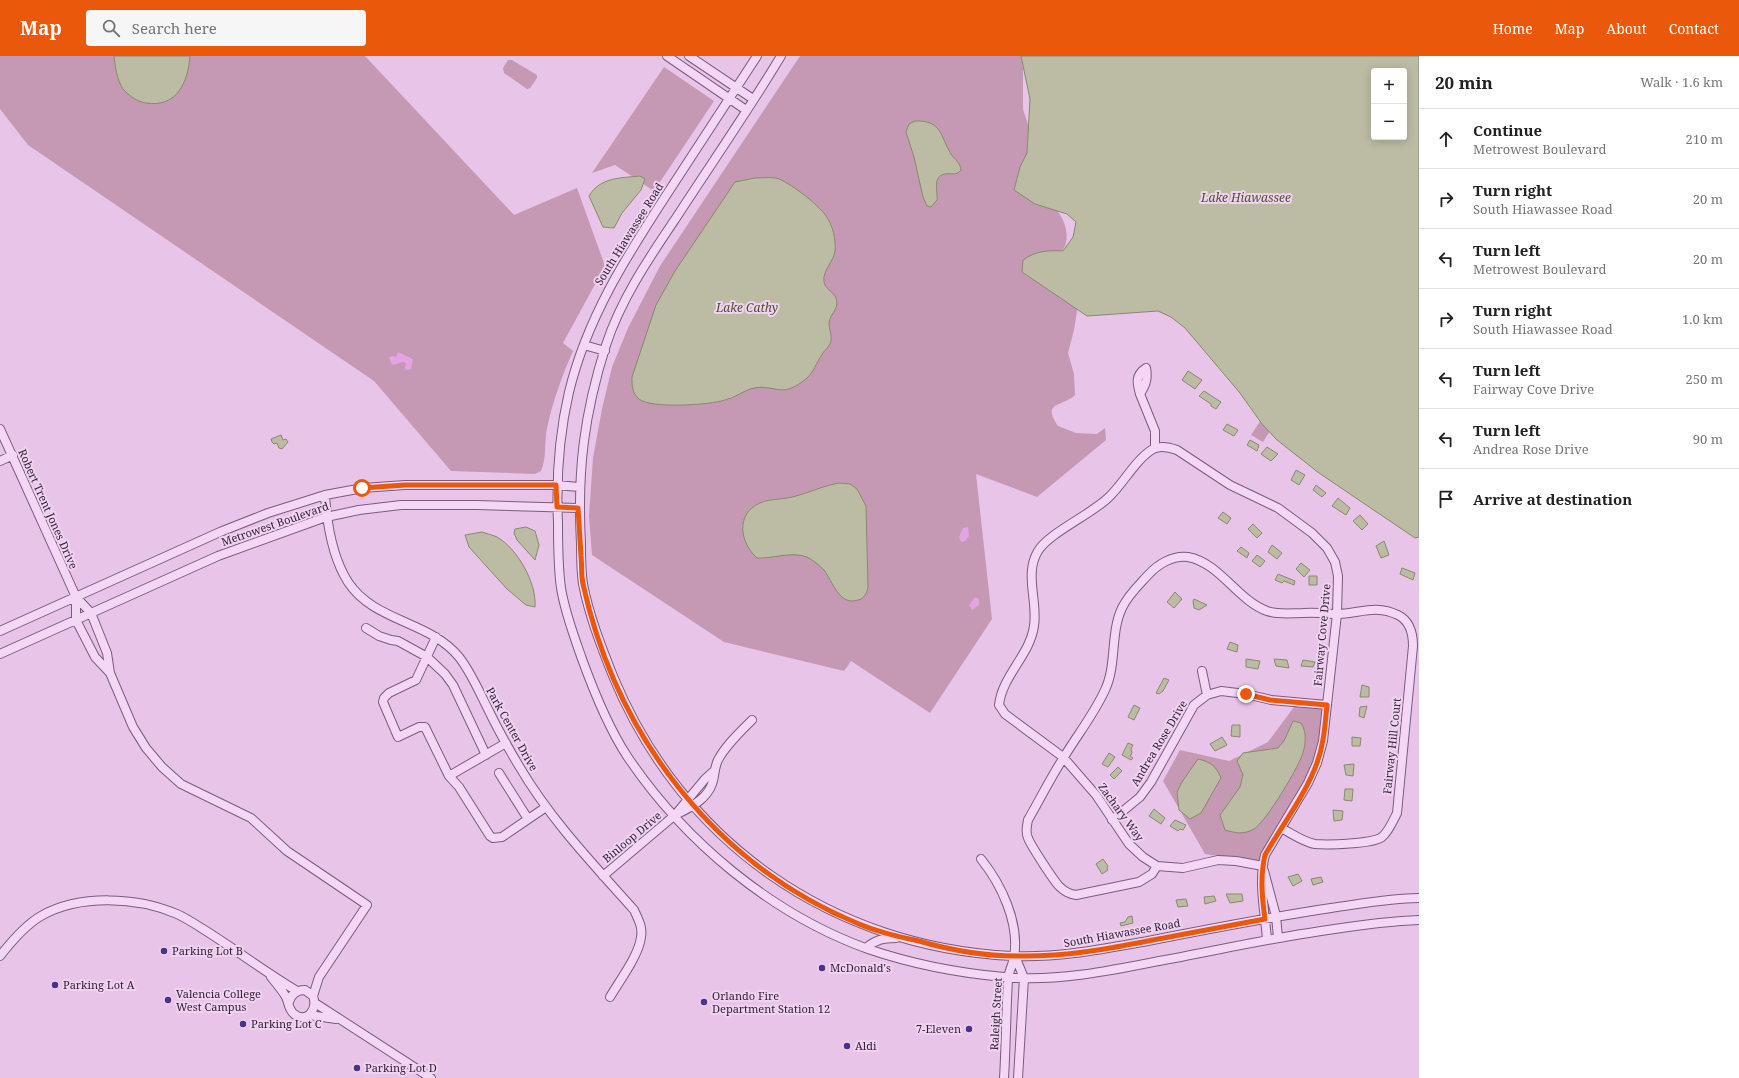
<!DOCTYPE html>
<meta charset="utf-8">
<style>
body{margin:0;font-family:"Noto Serif",serif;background:#f6f6f6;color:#222}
.controls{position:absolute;right:12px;top:12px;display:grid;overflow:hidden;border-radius:4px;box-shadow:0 2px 10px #0003}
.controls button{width:36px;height:36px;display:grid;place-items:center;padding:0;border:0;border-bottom:1px solid #e0e0e0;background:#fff;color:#222;font:20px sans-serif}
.stop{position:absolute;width:12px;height:12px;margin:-9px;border:3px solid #ea580c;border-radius:50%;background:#fff}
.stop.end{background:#ea580c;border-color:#fff;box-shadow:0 1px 4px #0008}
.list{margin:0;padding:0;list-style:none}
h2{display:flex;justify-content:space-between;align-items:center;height:52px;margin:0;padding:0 16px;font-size:17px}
h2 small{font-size:13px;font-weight:400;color:#767676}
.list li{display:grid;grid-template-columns:26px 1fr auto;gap:12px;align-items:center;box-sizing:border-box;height:60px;padding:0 16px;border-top:1px solid #e0e0e0}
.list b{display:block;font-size:15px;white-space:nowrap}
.list p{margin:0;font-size:13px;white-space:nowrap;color:#767676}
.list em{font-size:13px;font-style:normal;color:#767676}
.icon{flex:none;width:22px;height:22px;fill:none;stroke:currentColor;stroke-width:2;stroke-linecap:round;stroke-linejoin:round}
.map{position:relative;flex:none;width:1419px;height:1022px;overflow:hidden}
header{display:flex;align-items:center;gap:24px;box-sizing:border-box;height:56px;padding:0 20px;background:#ea580c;color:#fff}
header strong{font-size:19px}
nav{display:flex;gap:22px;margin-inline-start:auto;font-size:14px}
.search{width:280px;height:36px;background:#f6f6f6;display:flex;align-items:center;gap:10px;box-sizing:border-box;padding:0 14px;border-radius:4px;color:#767676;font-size:15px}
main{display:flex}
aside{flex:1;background:#fff}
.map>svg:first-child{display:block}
.green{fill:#c599b4}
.sand{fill:#e2a4e2}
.water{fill:#bcbca5;stroke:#89896d;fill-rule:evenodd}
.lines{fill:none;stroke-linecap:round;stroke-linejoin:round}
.minor-casing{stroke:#7a5c81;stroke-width:10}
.minor{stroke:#f4d6f5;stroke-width:8}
.route{stroke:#ea580c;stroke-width:5}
.poi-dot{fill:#49338a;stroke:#f0d2f1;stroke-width:1.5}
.labels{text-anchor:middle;stroke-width:4;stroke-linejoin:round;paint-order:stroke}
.street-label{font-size:11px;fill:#2e1f33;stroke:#f0d2f1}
.poi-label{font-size:11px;fill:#2e1f33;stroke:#f0d2f1;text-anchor:start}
.water-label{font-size:12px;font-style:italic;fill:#4a512f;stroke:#f0d2f1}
</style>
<header>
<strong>Map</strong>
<div class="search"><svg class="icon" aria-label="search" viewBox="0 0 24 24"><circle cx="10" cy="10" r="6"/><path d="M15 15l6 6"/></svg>Search here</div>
<nav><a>Home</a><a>Map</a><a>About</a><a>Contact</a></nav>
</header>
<main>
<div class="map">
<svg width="1419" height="1022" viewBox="0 0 1419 1022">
<rect width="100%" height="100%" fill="#e8c4e9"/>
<path class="green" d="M0,0H365L514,159L577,132L605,210L563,287L573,295C562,320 553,345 547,372C544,386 547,402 541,415L535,418L451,415L374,325L28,89L0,53Z
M800,0H1021L1023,13V53L1055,152C1065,163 1071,181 1063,194L1056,196L1079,242L1074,274L1068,297L1074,318L1075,339C1063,351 1041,345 1058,370L1076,377L1097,378L1105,372L1106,384L1037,441L976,418L992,563L930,657L851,605L844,615L724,586L592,499L589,460L593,402L602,353L612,311L628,272L660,210Z
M508,4H512L537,19V22L530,32L527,33L504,17L503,12Z
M664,11L714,45L654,135L615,109L592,117Z
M1261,364L1272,372L1263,386L1251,379Z
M1294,651L1322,652V689L1289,767L1257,806L1205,798L1163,725L1180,694L1229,705L1268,686Z"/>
<path class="sand" d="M398,296L413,303L411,313L406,314L405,312L406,307L403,306L393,309L391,307L389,301L393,300L396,301Z
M968,471L969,480L965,485L961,486L959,481L963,472Z
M975,541L979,543V549L972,554L969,549Z"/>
<path class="water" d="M114,0H190C188,26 177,52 146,47C138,46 129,40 123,33C117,24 115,10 114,0Z
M1021,0H1419V481L1415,482L1319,417L1277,384L1262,368L1240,337L1185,272L1171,261L1158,255L1087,260L1022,216L1023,204C1035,195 1048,194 1063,195L1073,181L1076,166L1067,158L1035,148L1014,134L1020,111L1027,97L1030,43ZM1374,15H1404V81H1374Z
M915,65C942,64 940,80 951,98C955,104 960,106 961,114L958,117C953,119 949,117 945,118C932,120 938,136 937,144L931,151L927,150L923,141L914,101L906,76L909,68Z
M640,120L645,123L641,134L622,157L614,172L603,171L589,140C600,121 621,122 640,120Z
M755,122C761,122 769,121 776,122C788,125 819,149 826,160C833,170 836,183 835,195C834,205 822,215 824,226C825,233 833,235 836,242C840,253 830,257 829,267C829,273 832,279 831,285C829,292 824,294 821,300C816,308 814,315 807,322C780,345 775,326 750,333C742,336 734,342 725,344C710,349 651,353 639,343C632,337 632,330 632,321L656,249L675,215L735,126Z
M1188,315L1202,324L1195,333L1182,324Z
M1204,335L1221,346L1216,353L1211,350V348L1199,340Z
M1227,368L1238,374L1234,380L1223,374Z
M281,379L283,384L286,383L288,386L282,393L279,392L277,387L274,388L272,386L271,383Z
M1250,384L1259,389L1257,395L1247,389Z
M1267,391L1278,398L1271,405L1261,398Z
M1296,414L1305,419L1299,429L1291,424Z
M840,427L850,428L857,433L866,450L868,531C867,537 864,543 858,544C839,550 833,526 824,514C819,509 813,504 807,501C792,495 772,503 757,502C740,487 735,458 760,447C771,442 784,444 796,440C811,436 825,429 840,427Z
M1316,429L1326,437L1322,441L1313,434Z
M1338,442L1350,452L1346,459L1332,450Z
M1223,456L1231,462L1227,468L1218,462Z
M1360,459L1368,468L1362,474L1353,465Z
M1253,468L1262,477L1257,482L1248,473Z
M526,471L535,475L539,489L535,504L517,484L514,477L515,473Z
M482,476C487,478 493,479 497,481C518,493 537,528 535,551L526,549L507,533L469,491L465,479Z
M1384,485L1389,499L1381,502L1376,490Z
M1272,489L1282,497L1277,503L1268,496Z
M1241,491L1249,497L1247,502L1237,495Z
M1257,499L1265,505L1260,511L1252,505Z
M1301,507L1310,514L1304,521L1296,513Z
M1402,512L1415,517L1413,524L1400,518Z
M1278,518L1295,525L1294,529L1284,525L1282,527L1275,524Z
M1309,520H1317V529H1309Z
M1175,536L1182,543L1174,552L1167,546Z
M1194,543L1207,549L1199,554L1194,552L1193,545Z
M1230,586L1238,589L1237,596L1227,593Z
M1246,603L1260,605L1258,613L1246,611Z
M1274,603L1287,604L1289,612L1276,610Z
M1303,604L1315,606L1313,611L1301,610Z
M1164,622L1169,624L1163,635L1159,638L1156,637Z
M1362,629L1369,631V641H1360Z
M1134,649L1140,652L1134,664L1128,661Z
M1367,650L1364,662L1359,660L1360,651Z
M1293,665L1301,667C1306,675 1306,684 1304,693C1302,707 1265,767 1254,773C1243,779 1236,777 1225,774L1220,759L1240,731L1243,719L1237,705L1243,697L1278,692L1284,685Z
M1232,669H1240V681L1231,680Z
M1222,681L1227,689L1215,695L1210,688Z
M1352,681L1361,682L1360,690H1352Z
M1128,687L1133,689L1131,693L1132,697L1130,700L1133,702L1131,704L1122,699Z
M1109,697L1115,701L1108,711L1102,708Z
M1198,703C1211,706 1216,710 1221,722L1201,757L1190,763L1179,754L1177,736L1182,726Z
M1354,708L1353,720L1346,719L1344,709Z
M1118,711L1122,715L1114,723L1110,719Z
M1345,733H1353L1352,745L1344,744Z
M1154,753L1165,762L1161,768L1149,760Z
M1333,754L1343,755L1342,764L1334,765Z
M1175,764L1186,769L1183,774L1180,773L1178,775L1170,770Z
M1103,803L1108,810L1107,812L1108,814L1102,818L1096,808Z
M1298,818L1302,825L1293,830L1288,821Z
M1321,821L1323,826L1313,829L1311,823Z
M1226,838H1242L1243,845L1230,847Z
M1214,840L1216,845L1205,848L1204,841Z
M1186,843L1188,850L1178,851L1176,844Z
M1132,860L1133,867L1121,870L1120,867L1125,866L1128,861Z"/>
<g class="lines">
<defs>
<path id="minor" d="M667,0L746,54
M689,0L753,43
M757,0C727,46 697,92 667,138C626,201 587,262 569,336C559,379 556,422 558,467C558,488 558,511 561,532C565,557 574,580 582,603C594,636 608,671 627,700C684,785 771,858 868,893C912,908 958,917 1004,921C1055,926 1109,915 1159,905C1213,895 1267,883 1321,875C1354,870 1386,865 1419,864
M781,0C748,55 711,108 676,162C649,202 621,243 606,289C584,358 577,415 581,488C581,501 581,515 583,528C589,559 601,590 613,620C682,787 832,891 1012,900C1059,902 1103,893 1148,885C1209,873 1270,861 1331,852C1360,848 1390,842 1419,842
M584,289L605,295
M1140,338C1137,327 1135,319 1146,312C1148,322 1146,329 1140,338L1155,375V392
M0,373L76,541L91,557L107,597L110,617L133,671L146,692L162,711L181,728L251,762L287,795L367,849L319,921L313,940
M0,405L13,399
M325,439C327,468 332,501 348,526C374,566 430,565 459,601C470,615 478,633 486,649C496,670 507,690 519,710C550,763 593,808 634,854C638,863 643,871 641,881C639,899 620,924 610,941
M76,541V564L95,601L110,617
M366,572L379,580L391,584L398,585L427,601L445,618L453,629L486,699
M0,575L220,476L268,457L325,439L363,432L405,429H556L579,431
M436,581L416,624L389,637L384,642L383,646L398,681L419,671H425L449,720L506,687
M0,598L218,500L326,461L359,454L401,449H477L578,452
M1202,615L1207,639
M499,717L528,763
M449,720L459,731L490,780L493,782L502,781L546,751
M677,758C690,752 707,743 712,728C715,720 714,712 718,704C726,689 740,676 752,664
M1112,764L1140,741L1151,726L1194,649L1207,639L1221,635L1246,638L1271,644L1327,649
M981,803C1001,828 1020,867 1014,901C1013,909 1008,916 1008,924C1006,957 1006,990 1004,1022
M1157,810L1152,818L1139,826L1076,839C1069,838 1065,836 1060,831C1055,827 1030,788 1028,782C1025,776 1027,770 1028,764C1040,743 1051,721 1064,701C1078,678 1094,658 1105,634C1117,609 1110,577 1122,552C1128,539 1139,529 1148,519C1158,508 1173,499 1188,501C1220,507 1237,544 1267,555C1279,559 1291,557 1303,557C1313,556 1323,557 1333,558C1358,559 1373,547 1398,559C1410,565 1413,577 1413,590L1397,757C1393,765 1389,775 1382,781C1373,788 1327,789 1315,788C1303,786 1291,777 1281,772
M1263,810L1236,805L1218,804L1183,812L1157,810L1143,801L1129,788L1096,739L1063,701L1005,658L999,649C1002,620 1030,599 1034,570C1038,545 1024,518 1038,495C1049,477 1090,459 1108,442C1123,428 1136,403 1153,393C1161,389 1169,391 1177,394L1230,429L1278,452L1312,477L1327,492L1335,506L1338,520L1337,558L1323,685L1317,707L1308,727L1265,799C1258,827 1265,855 1267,884
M1264,815L1276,860L1278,882
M603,820L675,759L705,723L714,715
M866,892C875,884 883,882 896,882
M0,900C11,886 25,869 41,860C80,838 137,841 177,858C186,862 195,868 203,873C235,893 265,916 297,935
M1015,900L1024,922L1018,1022
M271,921C276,927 282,934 286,941C289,947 288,953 294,958C307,968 318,953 313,940L305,934C296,934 291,939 289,946
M315,947L431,1022
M309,959L336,963"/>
</defs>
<use href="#minor" class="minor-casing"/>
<use href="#minor" class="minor"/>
</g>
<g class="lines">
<path class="route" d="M362,432L405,429H556L557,451L578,452C579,468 580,484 581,500C582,509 581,519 583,528C616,679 715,809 859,868C878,876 899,881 919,885C950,894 984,900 1017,900C1064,901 1108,893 1153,884C1191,877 1228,870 1265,863C1262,841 1260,821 1265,799C1282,769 1305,740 1317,707C1324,688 1325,669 1327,649L1270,644L1246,638"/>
</g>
<g class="poi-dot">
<circle cx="164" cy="895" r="4"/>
<circle cx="822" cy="912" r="4"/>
<circle cx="55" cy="929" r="4"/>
<circle cx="168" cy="944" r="4"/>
<circle cx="704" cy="946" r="4"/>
<circle cx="243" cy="968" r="4"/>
<circle cx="969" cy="973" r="4"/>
<circle cx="847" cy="990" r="4"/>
<circle cx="357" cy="1012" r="4"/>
</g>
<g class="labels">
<g class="street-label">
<text transform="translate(629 178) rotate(-58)" y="4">South Hiawassee Road</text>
<text transform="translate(48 453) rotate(66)" y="4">Robert Trent Jones Drive</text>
<text transform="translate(275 468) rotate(-19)" y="4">Metrowest Boulevard</text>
<text transform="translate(1322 579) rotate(-85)" y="4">Fairway Cove Drive</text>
<text transform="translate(512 673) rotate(61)" y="4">Park Center Drive</text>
<text transform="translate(1159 687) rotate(-59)" y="4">Andrea Rose Drive</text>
<text transform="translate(1392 690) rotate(-84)" y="4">Fairway Hill Court</text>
<text transform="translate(1121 756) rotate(54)" y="4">Zachary Way</text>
<text transform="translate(632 781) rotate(-40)" y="4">Binloop Drive</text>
<text transform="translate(1122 877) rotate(-10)" y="4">South Hiawassee Road</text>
<text transform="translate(996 958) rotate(-87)" y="4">Raleigh Street</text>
</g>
<g class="poi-label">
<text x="172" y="899">Parking Lot B</text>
<text x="830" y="916">McDonald's</text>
<text x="63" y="933">Parking Lot A</text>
<text x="176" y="942">Valencia College<tspan x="176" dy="13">West Campus</tspan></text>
<text x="712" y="944">Orlando Fire<tspan x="712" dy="13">Department Station 12</tspan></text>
<text x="251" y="972">Parking Lot C</text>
<text x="961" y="977" text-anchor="end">7-Eleven</text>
<text x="855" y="994">Aldi</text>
<text x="365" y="1016">Parking Lot D</text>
</g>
<g class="water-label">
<text x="1246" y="146">Lake Hiawassee</text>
<text x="747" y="256">Lake Cathy</text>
</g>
</g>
</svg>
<div class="controls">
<button>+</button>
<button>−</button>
</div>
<div class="stop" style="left:362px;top:432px"></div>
<div class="stop end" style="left:1246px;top:638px"></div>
</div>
<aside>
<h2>20 min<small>Walk · 1.6 km</small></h2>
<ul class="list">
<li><svg class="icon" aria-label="ahead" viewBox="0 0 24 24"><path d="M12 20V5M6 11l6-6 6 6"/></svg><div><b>Continue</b><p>Metrowest Boulevard</p></div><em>210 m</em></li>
<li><svg class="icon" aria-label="right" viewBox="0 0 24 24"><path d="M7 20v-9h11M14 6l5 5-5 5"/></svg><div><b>Turn right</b><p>South Hiawassee Road</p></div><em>20 m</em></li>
<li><svg class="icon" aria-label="left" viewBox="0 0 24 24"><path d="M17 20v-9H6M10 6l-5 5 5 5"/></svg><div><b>Turn left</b><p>Metrowest Boulevard</p></div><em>20 m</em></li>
<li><svg class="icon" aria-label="right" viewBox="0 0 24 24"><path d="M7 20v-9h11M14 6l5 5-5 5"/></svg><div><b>Turn right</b><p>South Hiawassee Road</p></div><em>1.0 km</em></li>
<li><svg class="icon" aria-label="left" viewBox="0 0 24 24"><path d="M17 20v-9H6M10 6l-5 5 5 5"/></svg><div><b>Turn left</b><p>Fairway Cove Drive</p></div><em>250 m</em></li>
<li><svg class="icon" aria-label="left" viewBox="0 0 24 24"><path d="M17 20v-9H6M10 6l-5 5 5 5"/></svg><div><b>Turn left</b><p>Andrea Rose Drive</p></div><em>90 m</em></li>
<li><svg class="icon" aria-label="arrive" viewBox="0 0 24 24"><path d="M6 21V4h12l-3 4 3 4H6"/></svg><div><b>Arrive at destination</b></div></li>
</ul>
</aside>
</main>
